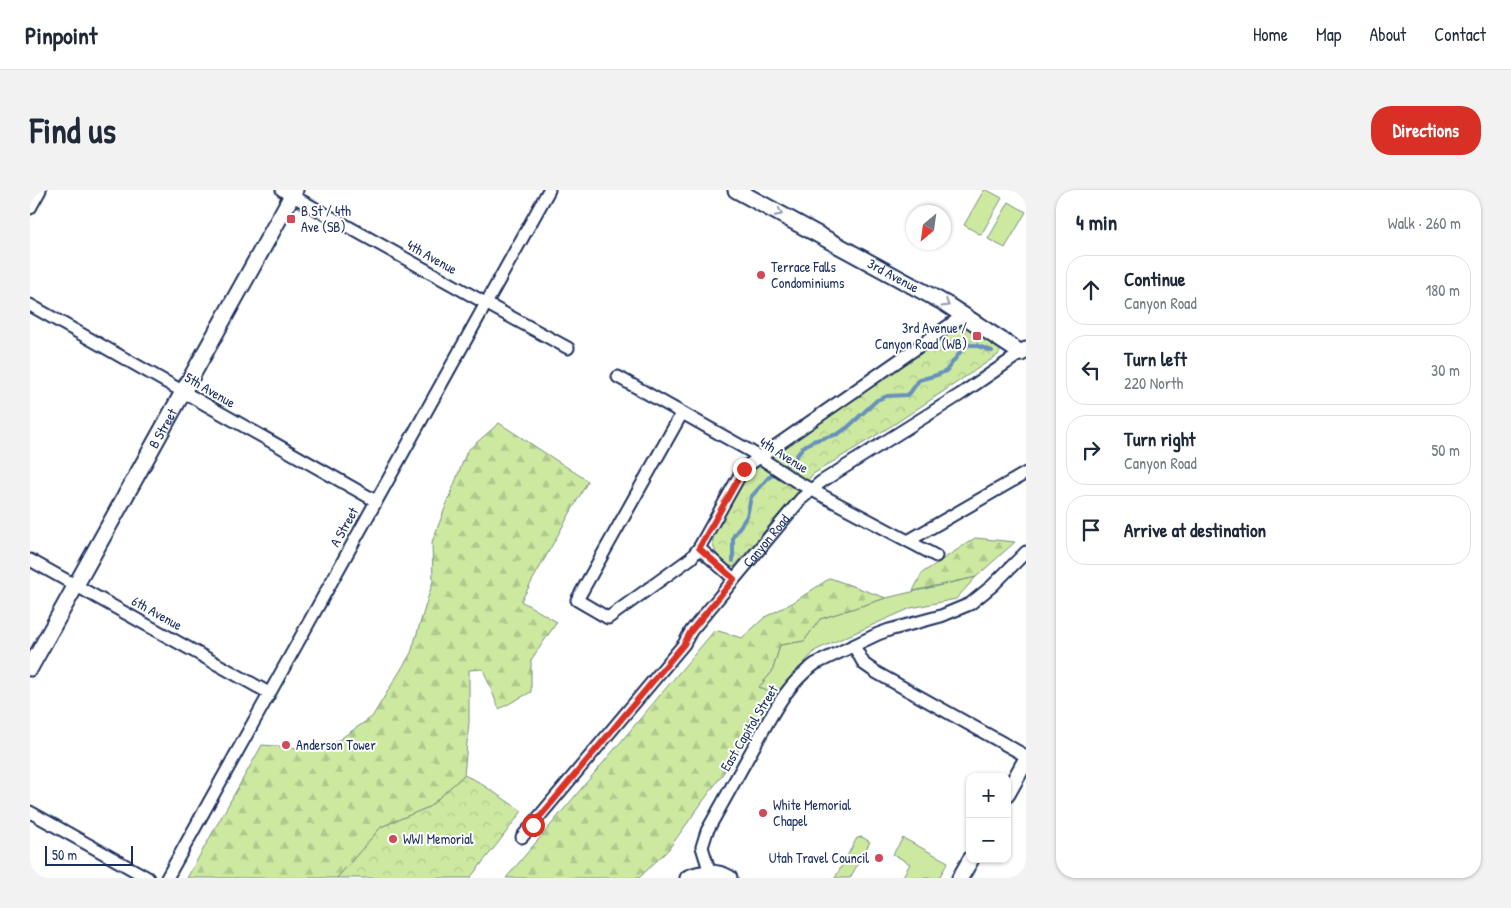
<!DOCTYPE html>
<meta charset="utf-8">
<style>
body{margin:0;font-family:"Patrick Hand",sans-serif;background:#f2f2f3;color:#1f2937}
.controls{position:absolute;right:15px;bottom:15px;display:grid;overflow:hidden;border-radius:10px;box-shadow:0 1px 4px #0004}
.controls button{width:45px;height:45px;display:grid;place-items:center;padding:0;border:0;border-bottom:1px solid #e0e1e3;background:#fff;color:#1f2937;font:25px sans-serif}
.compass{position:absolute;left:876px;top:15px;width:45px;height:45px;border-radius:50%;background:#fff;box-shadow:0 1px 4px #0004;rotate:209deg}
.scale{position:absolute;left:15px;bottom:12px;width:88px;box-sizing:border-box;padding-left:5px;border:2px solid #1b2f5e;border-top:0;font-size:14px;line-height:18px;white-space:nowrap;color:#1b2f5e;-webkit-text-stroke:4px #fff;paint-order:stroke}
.stop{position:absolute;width:15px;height:15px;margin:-11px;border:4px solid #d93025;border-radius:50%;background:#fff}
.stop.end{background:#d93025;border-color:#fff;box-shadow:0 1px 5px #0008}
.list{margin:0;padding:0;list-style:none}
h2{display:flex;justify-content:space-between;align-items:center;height:65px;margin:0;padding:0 20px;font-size:21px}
h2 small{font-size:16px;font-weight:400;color:#747a83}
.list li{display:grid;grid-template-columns:32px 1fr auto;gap:15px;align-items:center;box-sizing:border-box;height:70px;margin:0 10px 10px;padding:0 10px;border:1px solid #e0e1e3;border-radius:20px}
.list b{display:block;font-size:19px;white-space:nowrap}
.list p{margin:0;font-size:16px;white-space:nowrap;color:#747a83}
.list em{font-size:16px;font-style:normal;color:#747a83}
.icon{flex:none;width:28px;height:28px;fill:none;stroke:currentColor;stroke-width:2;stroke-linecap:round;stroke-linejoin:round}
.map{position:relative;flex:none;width:996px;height:688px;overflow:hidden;border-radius:20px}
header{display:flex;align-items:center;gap:30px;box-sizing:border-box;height:70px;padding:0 25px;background:#fff;border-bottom:1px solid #e0e1e3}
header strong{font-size:24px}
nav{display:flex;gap:28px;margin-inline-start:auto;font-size:18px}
.intro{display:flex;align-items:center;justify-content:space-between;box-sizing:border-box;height:120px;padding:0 30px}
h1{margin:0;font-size:35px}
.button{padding:12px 22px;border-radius:20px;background:#d93025;color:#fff;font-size:18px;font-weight:700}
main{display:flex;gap:30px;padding:0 30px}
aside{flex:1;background:#fff;border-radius:20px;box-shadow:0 1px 4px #0004}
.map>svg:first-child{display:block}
.grass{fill:#cde9a0;stroke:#748c7f}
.forest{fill:url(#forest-firs);stroke:#748c7f}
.park{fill:url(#park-crowns);stroke:#748c7f}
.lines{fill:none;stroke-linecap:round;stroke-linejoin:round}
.stream{stroke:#6891bc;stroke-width:4}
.street-casing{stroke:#1b2f5e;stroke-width:15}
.secondary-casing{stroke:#1b2f5e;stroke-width:19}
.street{stroke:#fff;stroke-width:11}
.secondary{stroke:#fff;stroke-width:15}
.oneway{stroke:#8d97ae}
.route{stroke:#d93025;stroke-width:6}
.poi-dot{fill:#d1495b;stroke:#fff;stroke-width:2}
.labels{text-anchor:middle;stroke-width:4;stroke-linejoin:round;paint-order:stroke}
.poi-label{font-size:14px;fill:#1b2f5e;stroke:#fff;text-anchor:start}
.street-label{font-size:14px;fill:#1b2f5e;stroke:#fff}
</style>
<header>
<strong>Pinpoint</strong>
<nav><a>Home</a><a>Map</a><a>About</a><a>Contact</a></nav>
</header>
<div class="intro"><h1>Find us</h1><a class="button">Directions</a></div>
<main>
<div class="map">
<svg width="996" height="688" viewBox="0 0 996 688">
<defs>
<pattern id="forest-firs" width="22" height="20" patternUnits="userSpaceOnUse" patternTransform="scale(1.25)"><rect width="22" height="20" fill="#cde9a0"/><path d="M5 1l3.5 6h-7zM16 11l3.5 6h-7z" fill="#afc88c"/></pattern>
<pattern id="park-crowns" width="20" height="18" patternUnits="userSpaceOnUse" patternTransform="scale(1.25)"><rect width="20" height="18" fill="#cde9a0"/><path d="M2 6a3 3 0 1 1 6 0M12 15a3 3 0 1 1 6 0" fill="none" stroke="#afc88c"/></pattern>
</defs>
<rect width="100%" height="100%" fill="#fff"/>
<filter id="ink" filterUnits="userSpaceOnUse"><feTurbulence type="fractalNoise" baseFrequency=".02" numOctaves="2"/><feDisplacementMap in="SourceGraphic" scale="10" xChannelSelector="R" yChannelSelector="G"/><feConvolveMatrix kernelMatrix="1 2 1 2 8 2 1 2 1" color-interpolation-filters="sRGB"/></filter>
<g filter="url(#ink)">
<path class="grass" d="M954,0H957L972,8L951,45L934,35Z
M979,12L996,22L975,58L958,49Z
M946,387L926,409L881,418L786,460L744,505L729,497L742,482L750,455L774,451L790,429L856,408Z
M832,647L840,652L820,688H805L827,648Z
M873,648L918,672L909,688H872L880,674L863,664Z"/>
<path class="forest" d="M469,233L558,291L491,411L527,432L501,470V502L469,519L453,479L439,480V532L434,585L399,617L351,637L307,688H157L232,555L294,560L342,527L381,463L403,391L402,352L437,261Z
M945,348L985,352L946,387L883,401L892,383Z
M800,388L856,408L790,429L774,451L750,455L742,482L729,497L744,505L699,575L638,660L609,688H476L685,440L712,448L735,427L764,412Z"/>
<path class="park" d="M933,137H937C944,141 966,151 969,157C971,161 970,162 968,165L866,233L783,284L704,377C692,375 681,360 683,347L717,284L757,253L928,138Z
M434,585L447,591L492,621L468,653L440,688H307L351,637L399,617Z"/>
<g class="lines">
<path class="stream" d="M703,371V347L717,326L721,307L738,288L764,270L773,257L783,251L808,244L818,237L847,210L857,206L877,205L880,203L889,190L907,185L916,181L934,157L939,155H945L962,161"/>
<defs>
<g id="street">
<path d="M252,0L468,120L538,158"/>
<path d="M0,18L10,0"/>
<path d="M0,115L346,311"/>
<path d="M588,187L720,261L767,292L906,366"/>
<path d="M652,223L547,410L578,428L661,368L669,358L711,283L717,276L934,125"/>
<path d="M878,351L996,283"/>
<path d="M669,358L704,389"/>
<path d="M0,370L239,503"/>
<path d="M824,456L834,474L847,483L996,566"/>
<path d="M0,622L118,688"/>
<path id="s1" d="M492,647L654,454L661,441L771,309L791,292L931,204L991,163"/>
<path d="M680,683L672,657L677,641C692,614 707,587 722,560C740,529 755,495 785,474L848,444L859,440L911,426L940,414L962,396L996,362"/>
<path d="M137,688L519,0"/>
</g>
<g id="secondary">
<path id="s2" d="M706,0L916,114L991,163L996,160"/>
<path id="s3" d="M0,478L265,0"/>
<path d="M977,604L996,570"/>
<path d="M658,688C671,682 686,681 699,688"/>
<path d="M930,688L941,669"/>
</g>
</defs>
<use href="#street" class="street-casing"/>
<use href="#secondary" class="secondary-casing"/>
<use href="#street" class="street"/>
<use href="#secondary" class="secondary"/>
</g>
<defs><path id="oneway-chevron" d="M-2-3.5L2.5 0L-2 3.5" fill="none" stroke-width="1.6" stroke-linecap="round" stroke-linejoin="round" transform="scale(1.25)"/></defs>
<g class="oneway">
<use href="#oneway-chevron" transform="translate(749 23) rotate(28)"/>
<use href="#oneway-chevron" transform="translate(916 114) rotate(31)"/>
</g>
</g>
<g class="lines" filter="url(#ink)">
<path class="route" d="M503,635L654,454L661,441L704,389L669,358L714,279"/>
</g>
<g class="poi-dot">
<rect x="256" y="24" width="10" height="10" rx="2.5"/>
<circle cx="731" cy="85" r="5"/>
<rect x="942" y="141" width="10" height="10" rx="2.5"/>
<circle cx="256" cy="555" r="5"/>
<circle cx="733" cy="623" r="5"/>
<circle cx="363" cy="649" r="5"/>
<circle cx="849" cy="668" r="5"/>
</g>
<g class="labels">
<g class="poi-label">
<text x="271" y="26">B St / 4th<tspan x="271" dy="16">Ave (SB)</tspan></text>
<text x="741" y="82">Terrace Falls<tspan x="741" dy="16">Condominiums</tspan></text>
<text x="937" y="143" text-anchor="end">3rd Avenue /<tspan x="937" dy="16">Canyon Road (WB)</tspan></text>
<text x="266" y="560">Anderson Tower</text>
<text x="743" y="620">White Memorial<tspan x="743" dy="16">Chapel</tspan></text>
<text x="373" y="654">WWI Memorial</text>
<text x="839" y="673" text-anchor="end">Utah Travel Council</text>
</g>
<g class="street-label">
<text transform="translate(402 67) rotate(29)" y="5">4th Avenue</text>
<text dy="5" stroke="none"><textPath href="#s2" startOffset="179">3rd Avenue</textPath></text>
<text transform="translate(180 200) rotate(30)" y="5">5th Avenue</text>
<text dy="5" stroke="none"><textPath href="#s3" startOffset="274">B Street</textPath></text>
<text transform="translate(754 265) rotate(32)" y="5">4th Avenue</text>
<text transform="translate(314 337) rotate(-61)" y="5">A Street</text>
<text dy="5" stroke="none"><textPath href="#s1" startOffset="384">Canyon Road</textPath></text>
<text transform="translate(127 423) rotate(29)" y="5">6th Avenue</text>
<text transform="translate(719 538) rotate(-59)" y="5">East Capitol Street</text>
</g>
</g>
</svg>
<div class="controls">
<button>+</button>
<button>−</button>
</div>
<svg class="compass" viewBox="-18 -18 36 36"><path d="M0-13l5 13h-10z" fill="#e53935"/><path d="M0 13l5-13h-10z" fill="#747a83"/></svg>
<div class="scale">50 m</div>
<div class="stop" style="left:503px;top:635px"></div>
<div class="stop end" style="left:714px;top:279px"></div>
</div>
<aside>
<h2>4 min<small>Walk · 260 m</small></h2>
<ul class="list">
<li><svg class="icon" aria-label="ahead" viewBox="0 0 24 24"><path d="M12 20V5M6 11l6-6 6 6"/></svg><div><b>Continue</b><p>Canyon Road</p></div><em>180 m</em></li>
<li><svg class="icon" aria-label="left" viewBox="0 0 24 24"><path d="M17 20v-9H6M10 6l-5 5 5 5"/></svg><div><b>Turn left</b><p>220 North</p></div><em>30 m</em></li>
<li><svg class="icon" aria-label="right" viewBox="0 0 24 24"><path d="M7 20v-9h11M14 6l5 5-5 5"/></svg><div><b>Turn right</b><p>Canyon Road</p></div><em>50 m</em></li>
<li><svg class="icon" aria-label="arrive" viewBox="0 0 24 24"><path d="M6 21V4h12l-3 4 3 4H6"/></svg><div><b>Arrive at destination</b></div></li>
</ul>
</aside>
</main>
